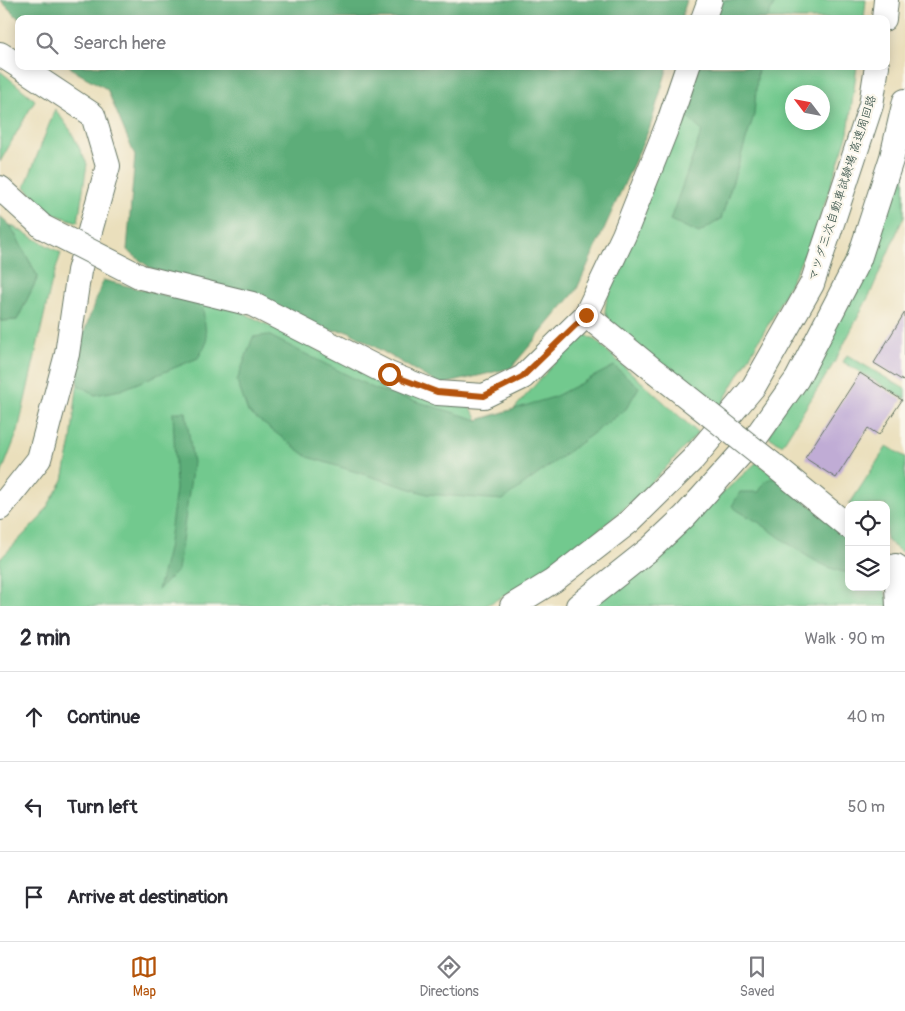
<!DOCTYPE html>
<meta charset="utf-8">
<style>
body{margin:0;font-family:Pangolin,"Klee One",sans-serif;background:#f2f2f3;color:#2b2b33}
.controls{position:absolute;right:15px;bottom:15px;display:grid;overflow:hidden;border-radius:10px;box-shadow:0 2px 12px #0003}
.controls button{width:45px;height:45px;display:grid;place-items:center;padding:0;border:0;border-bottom:1px solid #e1e1e2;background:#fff;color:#2b2b33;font:25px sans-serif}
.compass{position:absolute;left:785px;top:85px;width:45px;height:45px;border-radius:50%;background:#fff;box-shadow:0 2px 12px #0003;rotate:302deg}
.stop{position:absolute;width:15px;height:15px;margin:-11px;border:4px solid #b45309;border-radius:50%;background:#fff}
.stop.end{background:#b45309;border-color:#fff;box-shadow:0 1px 5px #0008}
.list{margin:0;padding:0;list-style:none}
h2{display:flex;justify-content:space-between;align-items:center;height:65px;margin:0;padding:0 20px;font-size:21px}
h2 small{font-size:16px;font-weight:400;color:#7c7c81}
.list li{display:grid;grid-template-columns:32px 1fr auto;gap:15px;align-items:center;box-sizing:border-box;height:90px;padding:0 20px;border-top:1px solid #e1e1e2}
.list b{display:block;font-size:19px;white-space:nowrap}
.list em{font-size:16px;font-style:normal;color:#7c7c81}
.icon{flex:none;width:28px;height:28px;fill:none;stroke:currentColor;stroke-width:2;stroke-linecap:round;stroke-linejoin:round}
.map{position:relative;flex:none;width:905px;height:606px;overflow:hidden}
.search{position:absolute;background:#fff;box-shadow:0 2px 12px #0003;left:15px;right:15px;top:15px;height:55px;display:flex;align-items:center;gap:12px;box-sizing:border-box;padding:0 18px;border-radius:10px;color:#7c7c81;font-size:19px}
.sheet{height:335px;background:#fff}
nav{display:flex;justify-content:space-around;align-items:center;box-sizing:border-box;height:70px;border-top:1px solid #e1e1e2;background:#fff;font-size:14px;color:#7c7c81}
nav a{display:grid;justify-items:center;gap:2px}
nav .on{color:#b45309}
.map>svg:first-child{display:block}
.green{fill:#72c98e;stroke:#488361;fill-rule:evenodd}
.forest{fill:#5dad79;stroke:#3e7556}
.building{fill:#c0acd5}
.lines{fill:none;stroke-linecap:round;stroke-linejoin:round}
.minor-casing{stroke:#667664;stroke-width:26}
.minor{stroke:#fff;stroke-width:24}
.minor-bridge-casing{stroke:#667664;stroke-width:26;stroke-linecap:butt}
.minor-bridge{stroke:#fff;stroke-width:24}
.route{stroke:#b45309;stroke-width:6}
.labels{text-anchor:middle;stroke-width:4.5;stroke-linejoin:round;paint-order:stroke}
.street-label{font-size:12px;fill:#1f3d34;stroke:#fbf7ec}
</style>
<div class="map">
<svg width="905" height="606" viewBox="0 0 905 606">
<rect width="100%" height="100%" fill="#fbf7ec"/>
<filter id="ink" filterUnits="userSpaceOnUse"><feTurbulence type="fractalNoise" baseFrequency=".02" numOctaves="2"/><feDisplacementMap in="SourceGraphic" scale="10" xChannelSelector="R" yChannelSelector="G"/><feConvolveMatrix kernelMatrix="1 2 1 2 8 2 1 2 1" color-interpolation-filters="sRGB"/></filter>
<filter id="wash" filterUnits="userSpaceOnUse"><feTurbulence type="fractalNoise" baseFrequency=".0096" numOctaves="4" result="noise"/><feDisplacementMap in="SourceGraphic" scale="20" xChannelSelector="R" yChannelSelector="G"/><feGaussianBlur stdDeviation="1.12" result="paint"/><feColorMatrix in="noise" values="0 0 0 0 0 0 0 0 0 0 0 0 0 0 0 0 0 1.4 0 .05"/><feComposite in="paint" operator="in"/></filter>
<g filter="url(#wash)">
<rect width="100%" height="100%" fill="#eadfbc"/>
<path class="green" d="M719,0H866L864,19H713Z
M698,66H857L848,133L814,236L772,318L717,412L610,324L605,311L607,297ZM792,92H822V122H792Z
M0,71L35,100L0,162Z
M55,109L71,131L87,164L78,222L50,213L25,187Z
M905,129L904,216L871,292L834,363L782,445L769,437Z
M10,225L61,253L51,285L18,431L0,477V321L17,320L38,277Z
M152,293L240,311L403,392L471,408L478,420L514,409L571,344L584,334L595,340L698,433C678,454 658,477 637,497C596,536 535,580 485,606H0V559L41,517L63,480L71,441L83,335Z
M847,355L905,389V399L843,362Z
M887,446L905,457V555L886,540V505H849Z
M757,462L849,536V587H884L889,606H588L696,517Z"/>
<path class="forest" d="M0,0H687L681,19H19Z
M719,0H776L767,19H713Z
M69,66H668L650,127L576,291L511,368L440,385L348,331L327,330L150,268L127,250L135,156L107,89L76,72Z
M698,66H758L754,115L721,219L699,233L670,220L702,131L681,111Z
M0,216L10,225L38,277L17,320L0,321Z
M103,280L197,303L203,309L207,342L198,358L121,390L95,395L77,384L83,335Z
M268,335L375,389L478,420L554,397L614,366L639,387L626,409L503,500L427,494L308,457L248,412L237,381L253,337Z
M173,412H186L193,463L178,570L158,590L168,549L176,489Z
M775,477L849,536V573C815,567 789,543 761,524C751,517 741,514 732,506L740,492H759L765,481Z"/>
<g id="blocks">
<path class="building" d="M905,312V382L874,363Z
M860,373L902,400L879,435L868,428L836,478L805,458Z"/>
</g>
</g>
<g filter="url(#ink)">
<use href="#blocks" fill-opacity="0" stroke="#667664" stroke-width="1"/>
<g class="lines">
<defs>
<path id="minor" d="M703,19L710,0
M884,19L886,0
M0,54L19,66
M0,188L43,227
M141,277L252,304L389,374L437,393L484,396L523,377L586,315L624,235L670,119L688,66
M586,315L656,372
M772,464L849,527
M0,508L39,459L67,354L79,271L108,166L93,115L19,66
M896,566L898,606
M512,606L553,581L630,521L693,459L754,386L812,284L871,105L877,66
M578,606L651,548L685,516L756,437L797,379L859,259L892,157L905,101"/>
</defs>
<use href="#minor" class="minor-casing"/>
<use href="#minor" class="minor"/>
<defs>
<path id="minor-bridge" d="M43,227L141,277
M656,372L772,464"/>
</defs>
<use href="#minor-bridge" class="minor-bridge-casing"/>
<use href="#minor-bridge" class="minor-bridge"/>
</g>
</g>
<g class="lines" filter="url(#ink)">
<path class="route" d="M389,374L437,392L484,396L522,377L586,315"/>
</g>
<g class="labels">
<g class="street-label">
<text transform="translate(842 188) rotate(-72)" y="4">マツダ三次自動車試験場 高速周回路</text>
</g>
</g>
</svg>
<div class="controls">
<button><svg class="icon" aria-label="locate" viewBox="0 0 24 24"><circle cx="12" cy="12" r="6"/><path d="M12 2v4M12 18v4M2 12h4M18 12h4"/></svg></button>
<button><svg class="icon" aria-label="layers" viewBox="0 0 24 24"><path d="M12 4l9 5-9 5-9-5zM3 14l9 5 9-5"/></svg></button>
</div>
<svg class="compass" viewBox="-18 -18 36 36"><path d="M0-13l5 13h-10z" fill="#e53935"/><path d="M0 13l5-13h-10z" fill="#7c7c81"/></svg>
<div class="stop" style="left:389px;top:374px"></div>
<div class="stop end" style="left:586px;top:315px"></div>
<div class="search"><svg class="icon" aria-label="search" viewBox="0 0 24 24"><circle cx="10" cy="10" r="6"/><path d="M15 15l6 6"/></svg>Search here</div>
</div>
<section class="sheet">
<h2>2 min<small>Walk · 90 m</small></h2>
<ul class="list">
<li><svg class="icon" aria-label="ahead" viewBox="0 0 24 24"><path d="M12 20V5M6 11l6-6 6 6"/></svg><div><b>Continue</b></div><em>40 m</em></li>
<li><svg class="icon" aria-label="left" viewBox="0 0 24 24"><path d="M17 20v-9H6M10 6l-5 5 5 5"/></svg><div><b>Turn left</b></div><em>50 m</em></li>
<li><svg class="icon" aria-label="arrive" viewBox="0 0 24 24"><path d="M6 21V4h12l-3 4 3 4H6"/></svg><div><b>Arrive at destination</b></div></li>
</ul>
</section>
<nav>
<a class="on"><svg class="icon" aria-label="map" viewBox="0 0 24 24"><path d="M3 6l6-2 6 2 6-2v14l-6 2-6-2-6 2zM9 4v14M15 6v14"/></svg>Map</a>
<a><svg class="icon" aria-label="directions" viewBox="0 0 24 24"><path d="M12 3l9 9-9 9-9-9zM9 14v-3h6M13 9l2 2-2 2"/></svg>Directions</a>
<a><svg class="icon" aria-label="saved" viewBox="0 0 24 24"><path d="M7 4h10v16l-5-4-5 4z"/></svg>Saved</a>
</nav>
